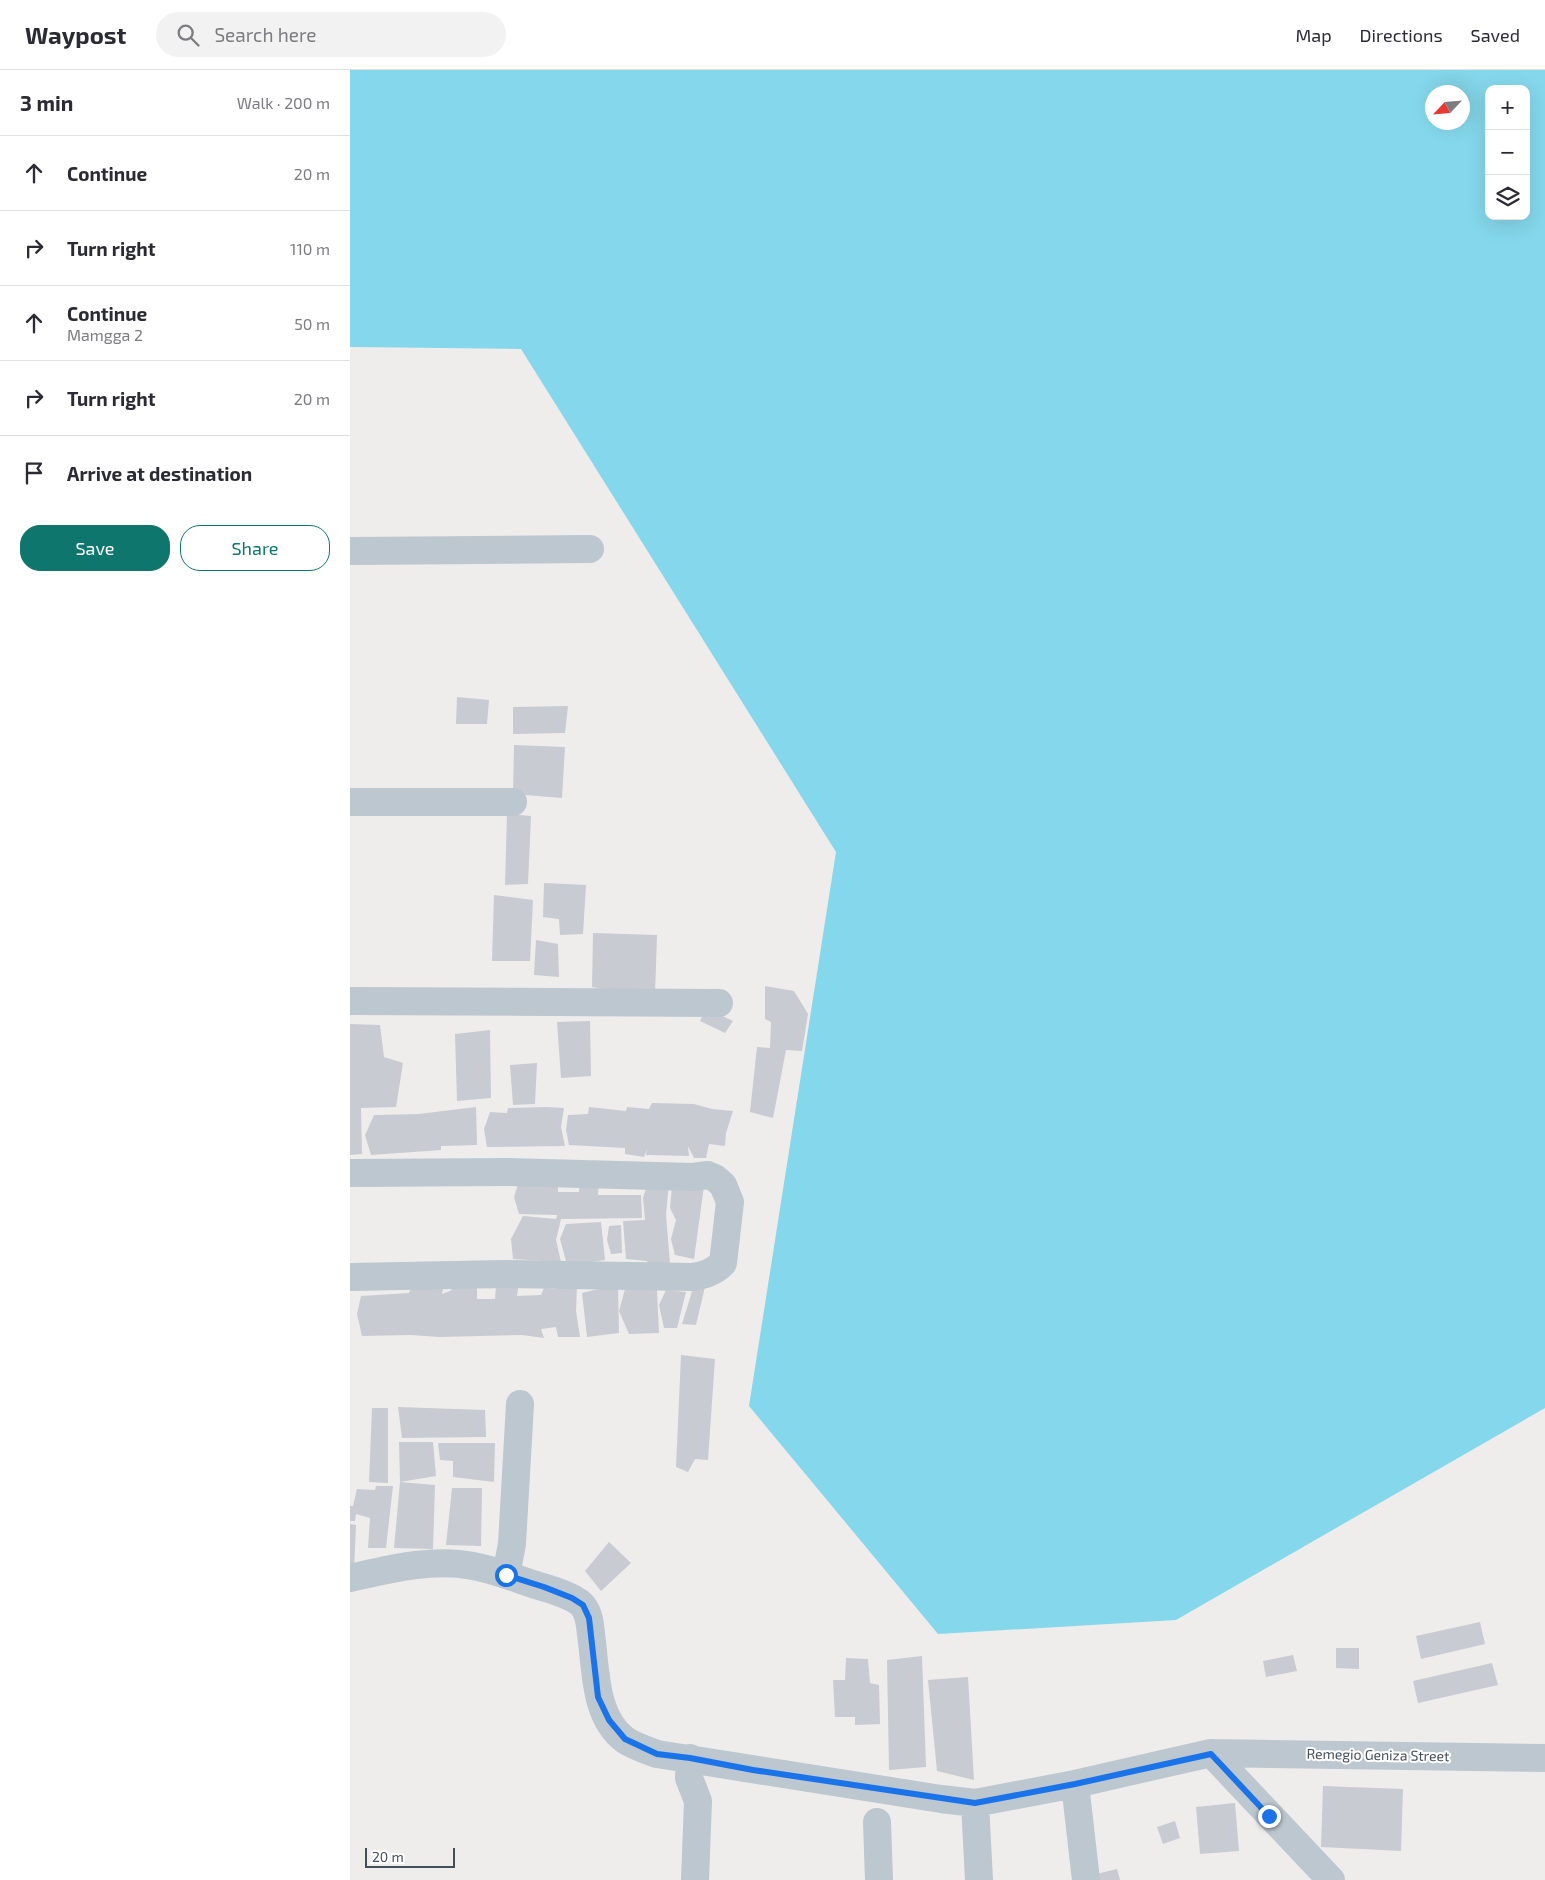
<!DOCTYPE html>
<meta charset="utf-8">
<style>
body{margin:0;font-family:"Exo 2",sans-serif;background:#f2f2f3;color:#2b2b33}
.controls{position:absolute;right:15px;top:15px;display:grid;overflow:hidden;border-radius:10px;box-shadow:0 5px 20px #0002}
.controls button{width:45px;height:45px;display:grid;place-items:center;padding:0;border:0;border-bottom:1px solid #e1e1e2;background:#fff;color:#2b2b33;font:25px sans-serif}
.compass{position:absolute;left:1075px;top:15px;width:45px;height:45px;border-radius:50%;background:#fff;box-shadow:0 5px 20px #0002;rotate:244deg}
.scale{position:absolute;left:15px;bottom:12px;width:90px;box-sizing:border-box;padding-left:5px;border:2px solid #444f59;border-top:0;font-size:14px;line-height:18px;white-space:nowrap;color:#444f59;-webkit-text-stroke:4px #fff;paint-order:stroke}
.stop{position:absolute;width:15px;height:15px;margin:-11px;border:4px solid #1a73e8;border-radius:50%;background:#fff}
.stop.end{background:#1a73e8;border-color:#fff;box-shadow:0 1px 5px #0008}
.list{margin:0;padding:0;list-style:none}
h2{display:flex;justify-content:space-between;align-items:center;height:65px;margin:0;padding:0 20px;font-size:21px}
h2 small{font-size:16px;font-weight:400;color:#7c7c81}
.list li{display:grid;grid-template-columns:32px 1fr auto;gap:15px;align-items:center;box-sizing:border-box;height:75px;padding:0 20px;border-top:1px solid #e1e1e2}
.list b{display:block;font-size:19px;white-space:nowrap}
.list p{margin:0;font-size:16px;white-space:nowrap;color:#7c7c81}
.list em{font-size:16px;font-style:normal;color:#7c7c81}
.actions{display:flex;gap:10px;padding:15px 20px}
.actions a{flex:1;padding:11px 0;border:1px solid #0f766e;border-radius:20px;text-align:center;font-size:18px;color:#0f766e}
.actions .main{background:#0f766e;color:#fff}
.icon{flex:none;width:28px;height:28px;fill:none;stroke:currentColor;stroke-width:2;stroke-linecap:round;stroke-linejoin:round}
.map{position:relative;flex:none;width:1195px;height:1810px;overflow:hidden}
header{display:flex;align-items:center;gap:30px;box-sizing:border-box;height:70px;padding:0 25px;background:#fff;border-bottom:1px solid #e1e1e2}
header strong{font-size:24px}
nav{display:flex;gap:28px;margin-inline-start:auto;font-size:18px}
.search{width:350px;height:45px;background:#f2f2f3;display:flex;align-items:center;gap:12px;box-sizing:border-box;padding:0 18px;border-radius:28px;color:#7c7c81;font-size:19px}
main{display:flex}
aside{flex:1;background:#fff}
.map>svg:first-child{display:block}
.water{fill:#85d7eb;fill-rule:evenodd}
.building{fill:#c8cbd1}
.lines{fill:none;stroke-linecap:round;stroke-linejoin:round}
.minor{stroke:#bcc7cf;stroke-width:28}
.route{stroke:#1a73e8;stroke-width:6}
.labels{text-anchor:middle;stroke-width:4;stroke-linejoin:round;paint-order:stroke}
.street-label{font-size:14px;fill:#444f59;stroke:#fff}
</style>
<header>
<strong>Waypost</strong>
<div class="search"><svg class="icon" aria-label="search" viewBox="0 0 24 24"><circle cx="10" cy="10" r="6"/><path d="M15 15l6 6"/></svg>Search here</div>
<nav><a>Map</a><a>Directions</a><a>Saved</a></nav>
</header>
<main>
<aside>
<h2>3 min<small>Walk · 200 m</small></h2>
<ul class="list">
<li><svg class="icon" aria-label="ahead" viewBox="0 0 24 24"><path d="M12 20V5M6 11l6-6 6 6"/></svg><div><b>Continue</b></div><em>20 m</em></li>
<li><svg class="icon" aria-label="right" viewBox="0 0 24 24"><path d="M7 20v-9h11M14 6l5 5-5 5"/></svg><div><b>Turn right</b></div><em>110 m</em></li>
<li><svg class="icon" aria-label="ahead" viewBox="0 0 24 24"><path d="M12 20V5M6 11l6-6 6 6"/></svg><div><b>Continue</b><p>Mamgga 2</p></div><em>50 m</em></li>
<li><svg class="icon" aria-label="right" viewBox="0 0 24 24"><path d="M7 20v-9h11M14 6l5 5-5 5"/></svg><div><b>Turn right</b></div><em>20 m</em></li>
<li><svg class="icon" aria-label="arrive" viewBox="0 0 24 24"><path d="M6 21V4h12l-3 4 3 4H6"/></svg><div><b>Arrive at destination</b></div></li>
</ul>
<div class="actions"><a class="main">Save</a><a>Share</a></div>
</aside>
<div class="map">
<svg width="1195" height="1810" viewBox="0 0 1195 1810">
<rect width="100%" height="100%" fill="#efecec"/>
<path class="water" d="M0,0H1195V1338L826,1550L588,1564L399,1336L486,782L171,279L0,277ZM1139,19H1176V146H1139ZM1082,22H1112V52H1082Z"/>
<path class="building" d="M107,627L139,630L137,654H106Z
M218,636L215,663L163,664V637Z
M164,675L215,677L212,728L163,724Z
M157,744L181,746L178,814L155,815Z
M194,813L236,815L233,864L210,865L209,849L193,847Z
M144,825L183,830L180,891H142Z
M243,863L307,865L305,925L279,924L242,917Z
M186,870L208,874L209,907L184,905Z
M415,916L444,921L458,944L452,981L436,980L423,1048L400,1042L407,977L420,978L421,952L415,949Z
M356,938L383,951L375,963L350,951Z
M240,951L241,1006L211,1008L207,952Z
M0,954L30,955L34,987L53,993L46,1037L11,1038L12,1084L0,1085Z
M140,960L141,1028L107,1031L105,964Z
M187,993L185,1034L163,1035L160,995Z
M302,1033L344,1034L362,1039L383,1041L376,1063L375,1076L359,1074L356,1088H344L338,1076L339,1086L296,1085L297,1079L294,1087L275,1084V1078L219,1075L216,1060L218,1045L238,1044L239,1037L276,1041L277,1037L299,1039Z
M126,1037L127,1075L91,1076V1080L21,1085L15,1065L24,1045L69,1044Z
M197,1037L214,1038L211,1057L215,1076L137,1077L134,1059L140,1042L157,1043L158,1038Z
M230,1107L249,1109L248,1125H291L292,1148L211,1149L206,1170L211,1192L163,1189L161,1169L173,1146L206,1149L207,1145L169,1144L164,1127L168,1114L208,1116V1122H229Z
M299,1109L319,1112L316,1145L320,1194L298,1195L297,1191L276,1189L273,1151L295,1150L293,1128Z
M322,1116H354L344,1189L325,1185L321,1169L326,1150L320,1138Z
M251,1152L255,1190L217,1195L210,1169L216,1154Z
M271,1155L272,1183L261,1184L257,1170L259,1156Z
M169,1213L167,1226L191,1225L194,1218L204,1219L227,1215L226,1241L230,1267H208L206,1257L191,1259L194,1268L172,1265L90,1267L61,1265L12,1266L7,1244L11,1226L59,1223L61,1218H93L92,1224L100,1221L104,1217L127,1215V1229H145L146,1216Z
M268,1214L269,1263L237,1267L232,1223Z
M355,1217L346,1255L332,1254L343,1218Z
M275,1219L307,1220L309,1263L279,1264L269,1241Z
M316,1220L336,1222L327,1258H314L309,1235Z
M331,1285L365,1289L358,1390L345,1389L338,1402L326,1397Z
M48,1337L135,1340L136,1367L52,1368Z
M22,1338H38V1413L19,1412Z
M49,1372H83L86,1406L50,1412Z
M88,1373H145L144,1412L103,1407V1391L90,1390Z
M50,1412L85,1415L83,1479L44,1478Z
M26,1416H43L36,1478H18L20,1448L6,1444L5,1451H0V1436H3L7,1419L25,1420Z
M102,1418H132L131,1476L96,1475Z
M0,1454L6,1455L4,1501L0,1502Z
M259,1472L281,1493L251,1521L235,1501Z
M1130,1552L1135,1574L1071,1589L1066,1566Z
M986,1578H1009V1599L986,1598Z
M943,1585L947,1601L916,1607L913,1591Z
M572,1586L576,1697L539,1700L537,1590Z
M496,1588L518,1589L520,1613L529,1615L530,1654L505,1655V1647H485L483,1610H495Z
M1142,1593L1148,1615L1068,1633L1063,1611Z
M618,1607L624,1710L587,1701L578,1610Z
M973,1716L1053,1719L1051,1781L971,1777Z
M885,1733L889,1781L850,1784L846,1737Z
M825,1751L830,1768L813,1774L807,1757Z
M767,1799L770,1810H743L742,1805Z"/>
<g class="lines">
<path class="minor" d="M0,481L240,479
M0,732H163
M0,931L369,933
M0,1103L157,1102L343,1107L358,1105L365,1108L373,1115L380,1132L373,1193C364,1202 355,1205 342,1207L154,1204L0,1207
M156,1505L162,1474L170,1334
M0,1508C40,1499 82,1488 123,1496C145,1500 167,1509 189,1516C200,1519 226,1527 233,1536C241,1546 240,1560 242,1572C246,1606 246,1648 275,1670C284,1676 296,1680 307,1684L591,1729L625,1733L725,1714L861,1683L1195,1688
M861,1683L981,1810
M340,1688L339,1708L348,1731L345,1810
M725,1714L736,1810
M625,1733L629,1810
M527,1752L529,1810"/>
</g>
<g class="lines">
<path class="route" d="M156,1505L194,1517L222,1528L233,1535L239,1548L248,1627L259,1650L275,1669L307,1684L340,1688L403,1700L625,1733L725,1714L861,1684L919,1746"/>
</g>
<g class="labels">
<g class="street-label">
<text transform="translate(1028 1685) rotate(1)" y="5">Remegio Geniza Street</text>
</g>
</g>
</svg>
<div class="controls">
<button>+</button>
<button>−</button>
<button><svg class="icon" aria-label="layers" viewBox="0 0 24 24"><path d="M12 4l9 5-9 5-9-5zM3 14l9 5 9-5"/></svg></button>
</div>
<svg class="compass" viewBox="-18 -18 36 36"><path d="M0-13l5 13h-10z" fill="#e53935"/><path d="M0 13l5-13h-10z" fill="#7c7c81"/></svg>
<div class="scale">20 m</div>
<div class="stop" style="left:156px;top:1505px"></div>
<div class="stop end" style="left:919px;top:1746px"></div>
</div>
</main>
